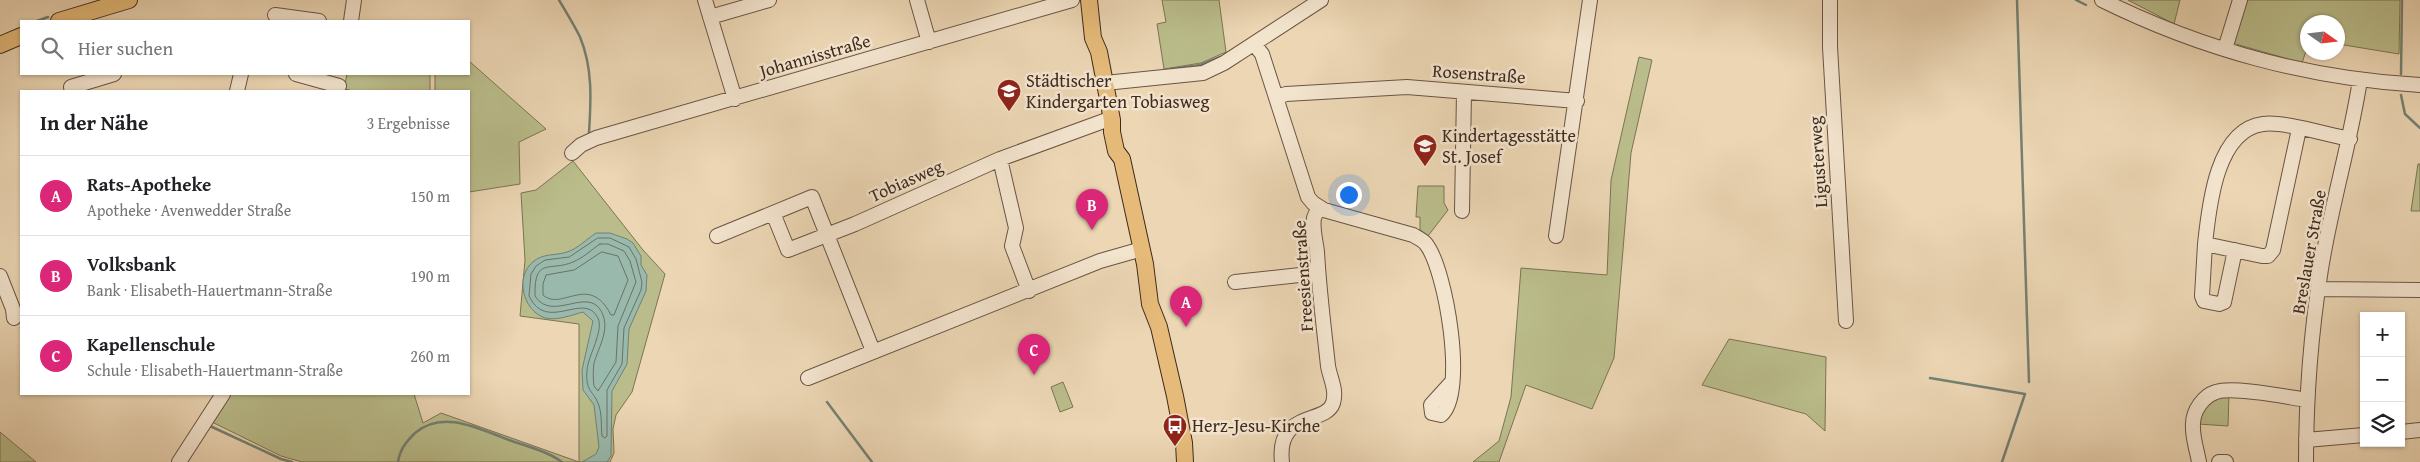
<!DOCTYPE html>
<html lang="de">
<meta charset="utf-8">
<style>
body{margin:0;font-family:"Gentium Book Plus",serif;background:#f6f6f6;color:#202124}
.controls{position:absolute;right:15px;bottom:15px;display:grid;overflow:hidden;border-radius:0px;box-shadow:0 1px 4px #0004}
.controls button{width:45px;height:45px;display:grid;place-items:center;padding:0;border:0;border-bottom:1px solid #e0e0e0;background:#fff;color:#202124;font:25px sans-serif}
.compass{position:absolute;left:2300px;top:15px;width:45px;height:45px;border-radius:50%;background:#fff;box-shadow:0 1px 4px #0004;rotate:104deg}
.you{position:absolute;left:1348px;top:194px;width:18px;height:18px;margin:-12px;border:4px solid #fff;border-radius:50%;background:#1a73e8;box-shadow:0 0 0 8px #1a73e833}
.badge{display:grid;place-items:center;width:32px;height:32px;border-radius:50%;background:#db2777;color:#fff;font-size:16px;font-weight:700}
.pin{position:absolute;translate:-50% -41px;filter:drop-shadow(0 1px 2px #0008)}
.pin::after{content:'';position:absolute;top:26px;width:18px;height:15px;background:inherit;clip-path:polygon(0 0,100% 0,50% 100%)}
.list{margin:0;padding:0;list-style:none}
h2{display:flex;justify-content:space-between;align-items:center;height:65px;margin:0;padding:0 20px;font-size:21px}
h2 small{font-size:16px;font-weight:400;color:#757577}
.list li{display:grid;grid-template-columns:32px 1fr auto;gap:15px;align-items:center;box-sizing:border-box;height:80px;padding:0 20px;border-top:1px solid #e0e0e0}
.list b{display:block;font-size:19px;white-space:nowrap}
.list p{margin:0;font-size:16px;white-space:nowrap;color:#757577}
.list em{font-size:16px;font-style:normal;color:#757577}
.icon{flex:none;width:28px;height:28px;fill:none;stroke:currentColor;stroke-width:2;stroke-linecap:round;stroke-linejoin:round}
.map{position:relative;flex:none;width:2420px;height:462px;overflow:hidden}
.search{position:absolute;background:#fff;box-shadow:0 1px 4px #0004;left:20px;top:20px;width:450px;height:55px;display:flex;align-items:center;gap:12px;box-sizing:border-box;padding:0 18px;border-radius:0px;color:#757577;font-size:19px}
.panel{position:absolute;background:#fff;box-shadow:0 1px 4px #0004;left:20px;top:90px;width:450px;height:305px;border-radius:0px}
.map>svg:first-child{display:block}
.green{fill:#babd8b;stroke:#7c7454}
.water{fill:#99b9ac;stroke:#758073}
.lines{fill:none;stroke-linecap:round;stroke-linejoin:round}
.shore{stroke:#6c7265;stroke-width:1}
.stream{stroke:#758073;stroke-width:2.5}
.minor-casing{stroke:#6a5544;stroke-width:16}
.major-casing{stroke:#3f2a1e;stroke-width:18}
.minor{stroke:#f3e4ce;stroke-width:14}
.major{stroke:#e6bb7a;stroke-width:16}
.labels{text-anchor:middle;stroke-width:5;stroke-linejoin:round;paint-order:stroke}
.street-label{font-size:18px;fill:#3f2a1e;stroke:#f3e4ce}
.poi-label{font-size:18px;fill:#3f2a1e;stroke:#f3e4ce;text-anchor:start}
</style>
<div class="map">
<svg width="2420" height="462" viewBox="0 0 2420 462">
<rect width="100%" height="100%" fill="#ecd6b4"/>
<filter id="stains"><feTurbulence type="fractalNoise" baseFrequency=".004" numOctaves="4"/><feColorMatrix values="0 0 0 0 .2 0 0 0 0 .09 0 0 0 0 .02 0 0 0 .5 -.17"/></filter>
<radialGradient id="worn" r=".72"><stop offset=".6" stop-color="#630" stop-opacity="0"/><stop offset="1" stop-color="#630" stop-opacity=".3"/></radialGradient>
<path class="green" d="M1162,0H1219L1226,52L1201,63L1164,69L1157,24L1166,22Z
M2128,0H2180L2174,24Z
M2245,0H2400L2399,54L2338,44V22H2308L2307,48L2302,63L2232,43Z
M1639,57L1652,60L1631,153L1614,358L1592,409L1526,385L1499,462H1473L1499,441L1511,397L1521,268L1607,275L1611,180Z
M469,61L546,129L519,142L520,184L469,192V91H435V74H469Z
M347,74H430V91H354L344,89Z
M573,161L643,250L665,274L632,392L616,415L613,429L614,453L610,462H302L281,456L212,422L231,394H414L423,423L441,413L579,462V324L520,316L525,260L521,193L536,190Z
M2418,164H2420V211H2411Z
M1418,186H1444V203L1448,210L1428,236L1420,230V217H1416Z
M1729,339L1826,357L1825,431L1806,414L1702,385Z
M1063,382L1073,407L1060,412L1051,387Z
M2229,394L2228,426L2198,424L2208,402Z
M0,432L36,462H0Z"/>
<path class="water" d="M596,233H610L627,239L633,243L641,256V265L647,275L646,291L629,329L627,364L612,391L611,456L607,462H582L596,454L599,447L594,405L583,390L582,370L593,321L583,312C571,315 558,321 545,318C523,311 514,276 534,261C544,253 555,256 567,252C577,249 587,239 596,233Z"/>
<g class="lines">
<path class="shore" d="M598,238H610L629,247L636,259L642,282L641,290L624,328L622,364L607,390V436L605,438L602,436C601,426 602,415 599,406C594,390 585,393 587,370C588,356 604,331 598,318C584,290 547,334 529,296L531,274L536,266L545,260L569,257Z
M600,244H608L624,251L630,261L636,282L618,326L616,362L598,391L594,386C593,378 593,371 594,363C598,349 608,333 604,318C593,280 553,325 535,296C534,256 550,272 573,262C583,258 591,250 600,244Z
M602,252L618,256L628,280L614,315H611C589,272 562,312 543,295V284L546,275L574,270Z"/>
<path class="stream" d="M559,0C566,12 574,25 580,37C593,68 591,101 589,133
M2017,0L2029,382
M2076,0L2086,5
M37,21L48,17
M1171,69L1200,65L1220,57
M2401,74L2402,0
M2401,95L2405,114L2420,128
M1930,378L2025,394
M827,402L872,462
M210,426L281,459L292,462
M398,462C400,449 406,442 415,433C443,409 479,429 509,440C526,446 547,451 562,462
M2002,462L2025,394"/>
<defs>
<path id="minor" d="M705,0L735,99
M917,0L929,42
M1830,0V47L1846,321
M2102,0C2201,49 2310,79 2420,85
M275,15L319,21
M710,17L769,0
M351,21L354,0
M1254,44L1262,54L1308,197L1313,203L1324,210L1413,235C1418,238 1423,240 1426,244C1446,269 1467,394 1441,415L1432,413L1431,405L1451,383
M2225,49L2240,0
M296,74L339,86
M1105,83L1203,73L1224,63L1321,0
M72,91L71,87L114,74
M237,91L241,74
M1277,97L1286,94L1407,87L1577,101
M2299,129L2273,250L2268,256H2262L2205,244C2209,207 2216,130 2263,124C2284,121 2327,135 2350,139
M572,153L581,145L596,138L1072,0
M1000,159L1016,228L1012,246L1029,291
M1462,211L1464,92
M773,213L788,250L855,224L1000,159L1112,118
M717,236L812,197L873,351
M1556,236L1590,0
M2205,244L2202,296L2204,301L2219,304L2224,302L2235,250
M0,276L13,309L14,318
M1235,282L1318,273
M2319,289L2420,290
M808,378L1100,261L1142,249
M2401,432L2420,430
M2306,440L2364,435
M179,462L223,394
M1282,462C1276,410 1326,425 1333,403C1337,390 1330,378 1328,366C1324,328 1319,290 1317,252C1316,242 1312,228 1314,218C1315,215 1317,211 1319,207
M2199,462C2197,450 2192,437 2193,424C2193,411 2203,396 2216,392C2234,386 2286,397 2307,400
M2219,462H2226
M2306,462C2306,398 2311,332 2321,269C2331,206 2350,144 2360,80"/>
<path id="major" d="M1089,0L1093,38L1099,52L1112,120V132L1116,151L1122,159L1145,264L1150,304L1159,327L1175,396L1184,443L1185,462
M59,21L129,0
M0,45L21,36"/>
</defs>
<use href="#minor" class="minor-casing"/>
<use href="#major" class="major-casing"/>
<use href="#minor" class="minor"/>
<use href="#major" class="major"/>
</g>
<defs>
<symbol id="school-pin" viewBox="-11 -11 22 30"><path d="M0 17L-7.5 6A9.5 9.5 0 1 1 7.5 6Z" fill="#8f2418" stroke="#f3e4ce"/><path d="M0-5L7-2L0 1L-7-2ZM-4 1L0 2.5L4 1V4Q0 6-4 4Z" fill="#fff"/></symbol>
<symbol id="bus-pin" viewBox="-11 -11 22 30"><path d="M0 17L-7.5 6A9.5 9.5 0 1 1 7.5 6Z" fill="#8f2418" stroke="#f3e4ce"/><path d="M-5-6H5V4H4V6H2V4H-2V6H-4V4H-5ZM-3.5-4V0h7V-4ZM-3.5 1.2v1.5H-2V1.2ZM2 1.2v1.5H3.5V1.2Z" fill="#fff"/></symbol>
</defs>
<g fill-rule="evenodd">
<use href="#school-pin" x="995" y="77" width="28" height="38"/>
<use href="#school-pin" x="1411" y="132" width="28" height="38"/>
<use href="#bus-pin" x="1161" y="412" width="28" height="38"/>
</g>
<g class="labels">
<g class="street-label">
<text transform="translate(815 56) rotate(-16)" y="6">Johannisstraße</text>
<text transform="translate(1479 74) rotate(4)" y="6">Rosenstraße</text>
<text transform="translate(1818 162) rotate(-94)" y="6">Ligusterweg</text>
<text transform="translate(906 181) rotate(-24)" y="6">Tobiasweg</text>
<text transform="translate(2309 252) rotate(-80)" y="6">Breslauer Straße</text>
<text transform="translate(1303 276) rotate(-94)" y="6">Freesienstraße</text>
</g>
<g class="poi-label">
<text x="1026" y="87">Städtischer<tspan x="1026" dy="21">Kindergarten Tobiasweg</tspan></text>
<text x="1442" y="142">Kindertagesstätte<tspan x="1442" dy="21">St. Josef</tspan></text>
<text x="1192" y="432">Herz-Jesu-Kirche</text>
</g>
</g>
<rect width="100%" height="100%" filter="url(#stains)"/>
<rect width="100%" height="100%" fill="url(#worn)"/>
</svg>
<div class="controls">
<button>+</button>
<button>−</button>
<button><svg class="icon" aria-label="layers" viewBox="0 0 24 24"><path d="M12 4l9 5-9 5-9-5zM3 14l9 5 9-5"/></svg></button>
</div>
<svg class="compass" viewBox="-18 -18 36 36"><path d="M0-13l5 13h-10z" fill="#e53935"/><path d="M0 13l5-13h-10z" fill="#757577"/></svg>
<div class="you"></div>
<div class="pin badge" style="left:1186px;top:327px">A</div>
<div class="pin badge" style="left:1092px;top:230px">B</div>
<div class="pin badge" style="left:1034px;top:375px">C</div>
<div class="search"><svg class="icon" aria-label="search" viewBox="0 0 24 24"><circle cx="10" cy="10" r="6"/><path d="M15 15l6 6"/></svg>Hier suchen</div>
<section class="panel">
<h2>In der Nähe<small>3 Ergebnisse</small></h2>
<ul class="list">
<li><span class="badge">A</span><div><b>Rats-Apotheke</b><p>Apotheke · Avenwedder Straße</p></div><em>150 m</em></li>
<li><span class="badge">B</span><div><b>Volksbank</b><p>Bank · Elisabeth-Hauertmann-Straße</p></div><em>190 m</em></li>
<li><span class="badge">C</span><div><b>Kapellenschule</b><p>Schule · Elisabeth-Hauertmann-Straße</p></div><em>260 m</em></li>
</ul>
</section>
</div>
